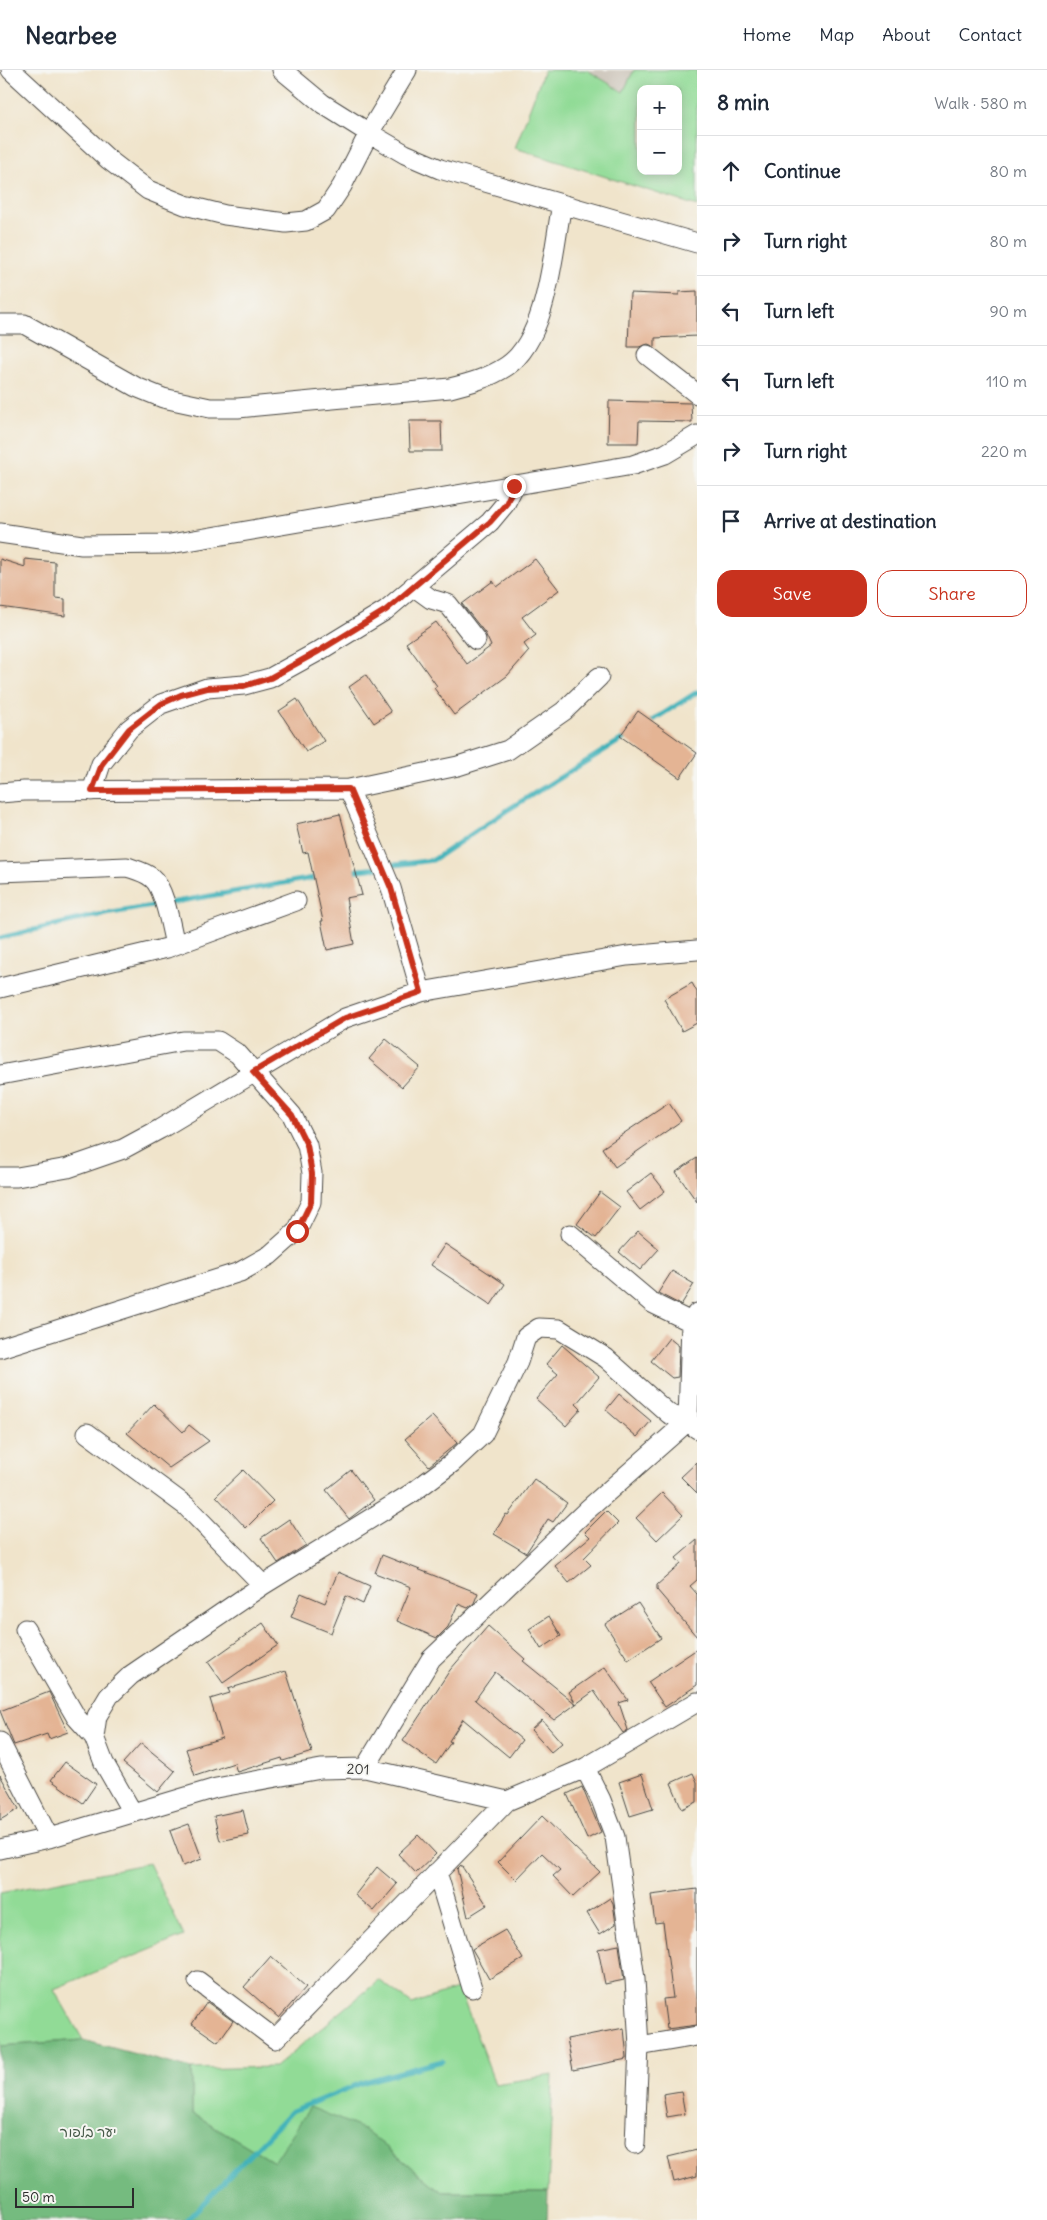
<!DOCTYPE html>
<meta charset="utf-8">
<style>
body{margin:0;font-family:Delius,"Playpen Sans Hebrew",sans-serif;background:#f6f6f7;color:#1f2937}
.controls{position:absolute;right:15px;top:15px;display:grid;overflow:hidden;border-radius:10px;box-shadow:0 2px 12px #0003}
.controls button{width:45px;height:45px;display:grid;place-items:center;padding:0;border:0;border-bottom:1px solid #e0e1e3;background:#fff;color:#1f2937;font:25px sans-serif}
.scale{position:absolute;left:15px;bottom:12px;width:119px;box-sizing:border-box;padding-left:5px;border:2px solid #2b2b2b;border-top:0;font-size:14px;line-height:18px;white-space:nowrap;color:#2b2b2b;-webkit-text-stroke:4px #f6f6f2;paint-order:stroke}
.stop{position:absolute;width:15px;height:15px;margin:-11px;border:4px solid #c8321e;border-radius:50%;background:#fff}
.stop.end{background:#c8321e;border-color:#fff;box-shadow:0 1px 5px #0008}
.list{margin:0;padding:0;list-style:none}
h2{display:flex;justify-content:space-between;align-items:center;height:65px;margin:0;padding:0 20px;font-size:21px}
h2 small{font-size:16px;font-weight:400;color:#747a83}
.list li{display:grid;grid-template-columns:32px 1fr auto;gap:15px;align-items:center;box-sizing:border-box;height:70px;padding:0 20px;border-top:1px solid #e0e1e3}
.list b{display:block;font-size:19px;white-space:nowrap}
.list em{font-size:16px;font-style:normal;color:#747a83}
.actions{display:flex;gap:10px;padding:15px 20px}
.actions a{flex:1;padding:11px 0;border:1px solid #c8321e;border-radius:15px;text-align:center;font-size:18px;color:#c8321e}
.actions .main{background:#c8321e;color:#fff}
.icon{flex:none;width:28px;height:28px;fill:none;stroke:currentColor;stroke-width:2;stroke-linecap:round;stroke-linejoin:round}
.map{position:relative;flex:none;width:697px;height:2150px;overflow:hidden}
header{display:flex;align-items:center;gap:30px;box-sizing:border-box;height:70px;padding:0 25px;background:#fff;border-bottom:1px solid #e0e1e3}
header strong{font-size:24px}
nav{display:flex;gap:28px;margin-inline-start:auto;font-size:18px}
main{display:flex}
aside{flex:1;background:#fff}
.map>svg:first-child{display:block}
.industrial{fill:#cbc3b8}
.green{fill:#91db96;stroke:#5e8360;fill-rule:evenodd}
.forest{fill:#74bb7f;stroke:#507355}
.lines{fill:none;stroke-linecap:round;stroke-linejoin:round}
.stream{stroke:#42b2ba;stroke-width:5}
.building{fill:#e4b494}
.minor-casing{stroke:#494743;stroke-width:21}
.minor{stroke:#fff;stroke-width:19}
.route{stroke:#c8321e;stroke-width:6}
.labels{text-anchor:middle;stroke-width:4;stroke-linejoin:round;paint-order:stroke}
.street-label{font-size:14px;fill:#2b2b2b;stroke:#f6f6f2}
.park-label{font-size:14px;fill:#445746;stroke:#f6f6f2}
</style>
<header>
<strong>Nearbee</strong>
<nav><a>Home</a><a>Map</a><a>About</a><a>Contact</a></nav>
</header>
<main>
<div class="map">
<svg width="697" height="2150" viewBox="0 0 697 2150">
<rect width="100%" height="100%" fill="#f6f6f2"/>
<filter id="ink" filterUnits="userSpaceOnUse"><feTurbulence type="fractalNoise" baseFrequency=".02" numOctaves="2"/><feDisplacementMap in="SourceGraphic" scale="10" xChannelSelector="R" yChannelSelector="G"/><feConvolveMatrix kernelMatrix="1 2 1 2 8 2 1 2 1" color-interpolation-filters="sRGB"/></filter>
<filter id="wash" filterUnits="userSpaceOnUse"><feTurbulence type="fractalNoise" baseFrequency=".0096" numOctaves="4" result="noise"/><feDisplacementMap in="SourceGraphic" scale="20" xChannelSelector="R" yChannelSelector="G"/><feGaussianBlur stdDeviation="1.12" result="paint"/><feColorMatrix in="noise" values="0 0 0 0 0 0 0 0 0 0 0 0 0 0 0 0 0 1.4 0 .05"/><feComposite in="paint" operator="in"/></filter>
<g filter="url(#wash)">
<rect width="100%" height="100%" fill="#f0e4cb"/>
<path class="industrial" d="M587,0H634L624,22Z"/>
<path class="green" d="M544,0H587L623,22L634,0H697V136L515,78ZM641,19H678V101H641Z
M149,1793L184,1866L54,1919L83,1970L0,1976V1823Z
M379,1910L412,1934L459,1918L495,2014L553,2005L548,2122H442L365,2060L274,2092L192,2043V1999L275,1997Z"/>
<path class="forest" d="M83,1970L192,1999V2043L274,2092L310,2037L365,2060L442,2122H548L547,2150H0V1976Z"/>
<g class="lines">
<path class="stream" d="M647,654L697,622
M387,796L433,790L509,739L629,665
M350,801L379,798
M0,868L89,847L319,807
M187,2150L292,2041L364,2012L442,1991"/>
</g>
<g id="blocks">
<path class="building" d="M697,221V266L655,268V277L648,274L639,277H628L630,223L679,225V222Z
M609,331L691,333L692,352L639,351L638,373H608Z
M409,351H441L442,381H410Z
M0,489L25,497V489L55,492V528L65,529V546L0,537Z
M535,489L559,520L522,547L536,565L524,574L529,581L507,606L454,645L434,618L437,616L406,573L436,552L467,594L491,576L485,563L462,534L493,511L497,517Z
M366,605L391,642L374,653L349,617Z
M297,629L324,671L306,682L279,641Z
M638,641L697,683L680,708L620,666Z
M340,744L362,825L346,828L354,874L327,880L321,851H323L308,782L303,783L296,754Z
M692,913L697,922V953L682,961L664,929Z
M386,969L420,997L402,1017L369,989Z
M669,1033L681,1051L615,1097L602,1078Z
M697,1088V1132L676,1102Z
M651,1103L665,1121L640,1140L626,1122Z
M600,1122L620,1137L596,1168L577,1154Z
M638,1161L659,1179L640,1200L619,1182Z
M445,1174L505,1214L491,1235L431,1195Z
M672,1201L694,1214L681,1235L658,1223Z
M669,1268L679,1276L678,1307L672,1308L651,1291Z
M562,1275L599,1307L576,1334L581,1339L566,1356L536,1329L558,1304L546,1294Z
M619,1324L651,1351L637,1367L606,1340Z
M154,1334L183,1362L189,1355L209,1371L169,1398L127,1363Z
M432,1346L457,1373L429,1396L405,1369Z
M697,1392V1423L681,1407Z
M243,1400L273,1431L246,1458L216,1426Z
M351,1400L374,1430L349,1449L326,1420Z
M534,1409L567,1433L553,1452L548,1449L526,1483L494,1464L506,1444L508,1445Z
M662,1423L683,1445L657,1470L636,1448Z
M606,1441L618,1453L584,1488L591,1495L569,1513L555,1496L590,1467L585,1462Z
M289,1449L306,1475L278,1493L261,1468Z
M697,1470V1510L690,1516L697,1524V1567L657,1520V1515L681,1494L676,1488Z
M382,1485L478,1523L474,1533L468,1538L458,1534L448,1557L437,1568L397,1551L411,1517L375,1503Z
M338,1502L370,1516L363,1534L346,1526L331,1563L291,1547L301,1523L325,1533Z
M638,1533L661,1568L628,1590L605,1554Z
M549,1546L561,1566L541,1579L529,1559Z
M263,1553L278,1575L223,1613L208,1592Z
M488,1556L525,1589L523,1591L576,1634L554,1650L495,1602L475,1630L522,1670L509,1687L463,1649L449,1671L451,1672L436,1694L403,1671L450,1600Z
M697,1579V1615L665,1637L648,1612Z
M605,1597L628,1630L619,1633L628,1660L623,1663L594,1621L576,1634L569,1622Z
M286,1601L312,1682L283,1691L282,1688L237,1702L234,1693L195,1706L186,1679L222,1668L210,1629L230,1623L228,1619Z
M49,1622L68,1662L49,1669L47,1664L14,1675L0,1641Z
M542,1650L562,1673L551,1682L531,1660Z
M141,1673L175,1701L158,1722L123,1693Z
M65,1692L96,1714L83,1733L51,1710Z
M693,1703L697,1712V1732L682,1739L671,1713Z
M642,1704L653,1739L630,1746L619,1712Z
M0,1705L19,1739L0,1750Z
M582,1717L601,1762L587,1769L567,1724Z
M243,1740L249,1765L220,1771L214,1746Z
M542,1746L600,1802L573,1827L553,1806L560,1800L542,1783L516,1810L498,1792Z
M189,1754L202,1789L183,1796L170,1761Z
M418,1765L436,1784L416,1803L398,1784Z
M461,1795L487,1835L468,1847L457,1799Z
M377,1797L397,1814L374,1841L355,1825Z
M697,1819V1955L667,1959L663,1929L673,1928L663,1852L655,1853L651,1825Z
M610,1828L613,1833L616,1854L600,1864L587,1843Z
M505,1860L523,1889L489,1909L472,1879Z
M619,1875L624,1910L605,1914L598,1879Z
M271,1886L306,1917L279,1948L244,1917Z
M207,1932L233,1951L218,1972L192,1954Z
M624,1958L627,1989L573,2000L567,1969Z
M681,2021L685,2044L667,2047L663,2024Z
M697,2080V2106L674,2112L668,2087Z"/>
</g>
</g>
<g filter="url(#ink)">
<use href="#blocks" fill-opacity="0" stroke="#494743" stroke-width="1"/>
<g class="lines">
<defs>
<path id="minor" d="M11,0L109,90L148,120L185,135L225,145L286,153L306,151L326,140L342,116L369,63L405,84L440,99L697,173
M282,0L323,34L369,63L407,0
M0,254H24L136,317L163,328L210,338H238L450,318C470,313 489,308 507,296C548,268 553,180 562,134
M647,285L697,324
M0,463L82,475L170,474L633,395L665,384L697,365
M413,516L431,529L448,534L476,570
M349,719L391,818L421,922
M92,721L101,694L129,659L161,634L207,618L244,615L270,608L319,581L386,540L490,452L505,434L514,416
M0,723L24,721L349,719L458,696L508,680L564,641L599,607
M0,802L127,797C136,800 145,802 152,808C165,818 171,859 175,875
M0,918L167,878L296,831
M0,1005L183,971H218L238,984L292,1045L307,1075L312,1103L311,1132L297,1161L270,1185L240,1202L0,1278
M0,1107H17L68,1098L123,1079L160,1059L345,948L421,922L627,886L697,880
M570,1164L652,1233L691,1252
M697,1243L691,1252L688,1351L697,1359
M87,1363L186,1436L263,1515
M25,1559L76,1647L94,1667L104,1693L132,1742
M94,1667L97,1646L109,1626L131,1605L263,1515L412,1423L452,1393L483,1364L518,1292L526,1267L539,1258L559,1259L606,1288L669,1344L688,1351
M0,1672L49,1768
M365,1698L431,1589L587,1440L688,1351
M585,1698L601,1730L615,1767L635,1909L639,1976L635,2074
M0,1779L49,1768L216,1718L321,1699L365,1698L507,1731L585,1698L697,1632
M437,1802L472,1918
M198,1911L275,1969L507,1731
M639,1976L697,1966"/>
</defs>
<use href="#minor" class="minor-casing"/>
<use href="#minor" class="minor"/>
</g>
</g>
<g class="lines" filter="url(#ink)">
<path class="route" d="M297,1161L311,1132L312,1104L307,1075L292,1045L253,1002L345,948L421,922L391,818L349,719L92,721L102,694L129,659L161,634L181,625L207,618L244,616L270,608L319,581L386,540L490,452L506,434L514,416"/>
</g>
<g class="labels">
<g class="street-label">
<text transform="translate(358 1699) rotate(3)" y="5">201</text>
</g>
<g class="park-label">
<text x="88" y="2067">יער בלפור</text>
</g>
</g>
</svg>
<div class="controls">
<button>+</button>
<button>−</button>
</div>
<div class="scale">50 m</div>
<div class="stop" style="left:297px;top:1161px"></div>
<div class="stop end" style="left:514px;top:416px"></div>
</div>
<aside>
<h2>8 min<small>Walk · 580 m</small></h2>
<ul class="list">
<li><svg class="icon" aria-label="ahead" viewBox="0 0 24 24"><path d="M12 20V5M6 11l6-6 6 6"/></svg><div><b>Continue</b></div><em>80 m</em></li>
<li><svg class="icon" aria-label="right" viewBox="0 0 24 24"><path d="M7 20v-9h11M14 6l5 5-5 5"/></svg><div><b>Turn right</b></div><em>80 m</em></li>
<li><svg class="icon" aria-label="left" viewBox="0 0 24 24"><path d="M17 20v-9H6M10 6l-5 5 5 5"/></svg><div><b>Turn left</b></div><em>90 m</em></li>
<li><svg class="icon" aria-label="left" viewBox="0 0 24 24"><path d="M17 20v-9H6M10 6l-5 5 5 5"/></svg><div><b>Turn left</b></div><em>110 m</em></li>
<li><svg class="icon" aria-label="right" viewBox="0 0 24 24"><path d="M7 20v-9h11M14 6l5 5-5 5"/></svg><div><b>Turn right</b></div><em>220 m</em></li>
<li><svg class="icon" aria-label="arrive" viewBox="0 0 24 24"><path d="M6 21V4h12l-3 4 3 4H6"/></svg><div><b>Arrive at destination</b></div></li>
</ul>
<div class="actions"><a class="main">Save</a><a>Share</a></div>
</aside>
</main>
